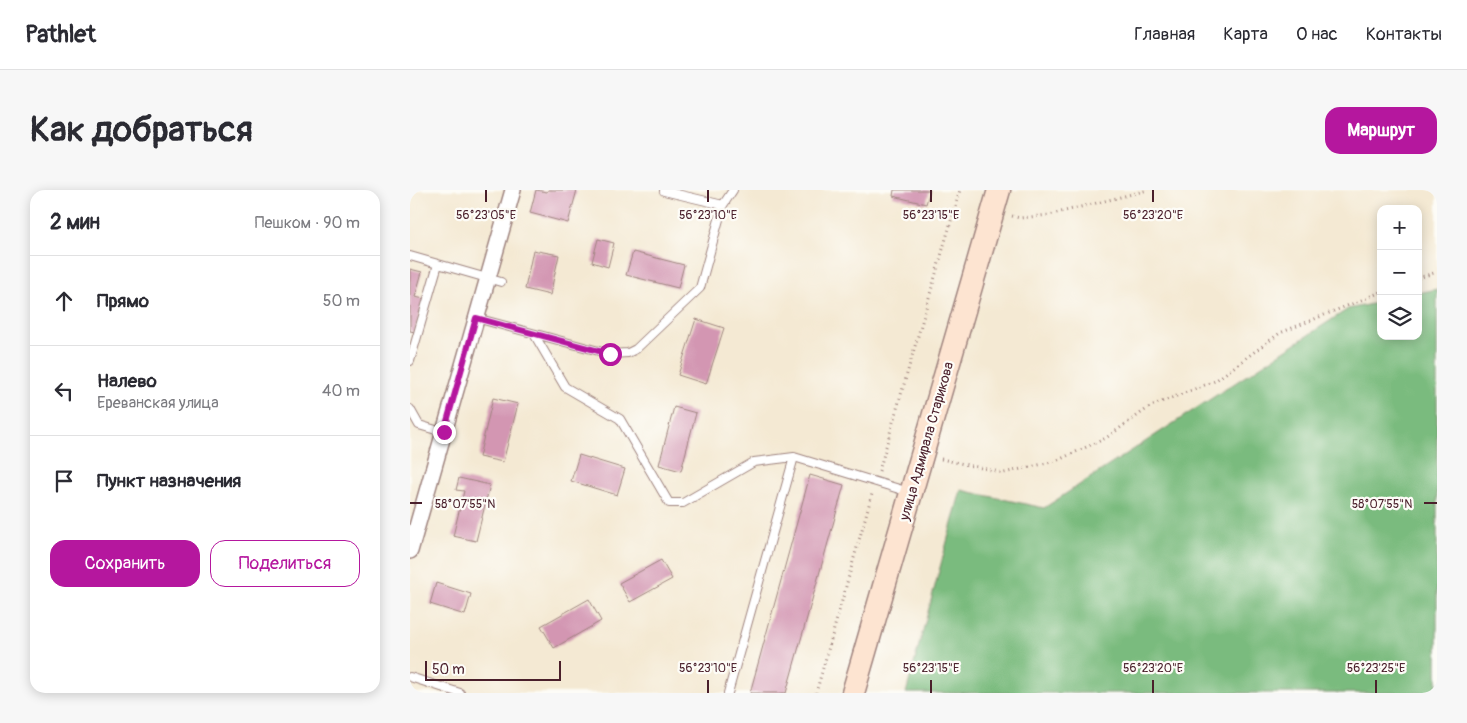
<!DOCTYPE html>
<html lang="ru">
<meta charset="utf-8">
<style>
body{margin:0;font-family:Pangolin,sans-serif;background:#f7f7f7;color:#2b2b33}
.controls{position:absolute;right:15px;top:15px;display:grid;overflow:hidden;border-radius:10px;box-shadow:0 2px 12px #0003}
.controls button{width:45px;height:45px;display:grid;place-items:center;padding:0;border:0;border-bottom:1px solid #e1e1e2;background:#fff;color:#2b2b33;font:25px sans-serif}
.scale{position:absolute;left:15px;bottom:12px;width:136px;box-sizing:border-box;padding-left:5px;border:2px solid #4a1f2b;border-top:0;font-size:14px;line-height:18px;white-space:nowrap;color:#4a1f2b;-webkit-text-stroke:4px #fdfcf7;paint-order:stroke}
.stop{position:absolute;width:15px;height:15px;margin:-11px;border:4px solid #b5179e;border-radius:50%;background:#fff}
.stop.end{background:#b5179e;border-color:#fff;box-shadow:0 1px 5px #0008}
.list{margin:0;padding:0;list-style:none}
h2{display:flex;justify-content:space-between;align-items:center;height:65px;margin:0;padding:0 20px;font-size:21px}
h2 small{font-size:16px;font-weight:400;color:#7c7c81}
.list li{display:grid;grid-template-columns:32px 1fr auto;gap:15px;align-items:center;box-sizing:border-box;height:90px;padding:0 20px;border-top:1px solid #e1e1e2}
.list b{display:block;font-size:19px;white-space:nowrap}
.list p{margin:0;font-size:16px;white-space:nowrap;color:#7c7c81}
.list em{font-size:16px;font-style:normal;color:#7c7c81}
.actions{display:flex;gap:10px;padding:15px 20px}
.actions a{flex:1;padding:11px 0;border:1px solid #b5179e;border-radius:15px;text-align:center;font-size:18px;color:#b5179e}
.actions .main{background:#b5179e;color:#fff}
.icon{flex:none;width:28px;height:28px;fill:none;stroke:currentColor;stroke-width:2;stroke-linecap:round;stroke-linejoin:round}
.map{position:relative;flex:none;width:1027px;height:503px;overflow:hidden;border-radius:15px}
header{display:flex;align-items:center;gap:30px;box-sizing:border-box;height:70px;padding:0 25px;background:#fff;border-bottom:1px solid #e1e1e2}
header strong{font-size:24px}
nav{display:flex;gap:28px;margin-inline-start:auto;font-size:18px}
.intro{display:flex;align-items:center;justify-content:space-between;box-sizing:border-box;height:120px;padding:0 30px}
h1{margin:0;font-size:35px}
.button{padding:12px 22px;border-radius:15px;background:#b5179e;color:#fff;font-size:18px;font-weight:700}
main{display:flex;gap:30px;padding:0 30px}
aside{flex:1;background:#fff;border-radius:15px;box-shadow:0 2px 12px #0003}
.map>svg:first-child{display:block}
.forest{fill:#7abb7e;stroke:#626d54}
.building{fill:#d396b2}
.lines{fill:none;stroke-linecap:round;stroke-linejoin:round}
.lane-casing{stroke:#9f847f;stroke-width:10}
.street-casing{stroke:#9f847f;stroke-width:18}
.secondary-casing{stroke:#9f847f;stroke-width:25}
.path{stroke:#9f847f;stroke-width:3;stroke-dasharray:1 4;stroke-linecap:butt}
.lane{stroke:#fff;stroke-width:8}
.street{stroke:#fff;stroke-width:15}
.secondary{stroke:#fde4d1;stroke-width:22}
.route{stroke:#b5179e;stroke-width:6}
.ticks{fill:none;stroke:#4a1f2b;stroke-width:2}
.labels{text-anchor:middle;stroke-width:4.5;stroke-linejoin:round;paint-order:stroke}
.street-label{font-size:14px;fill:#4a1f2b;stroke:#fdfcf7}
.ticks-label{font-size:12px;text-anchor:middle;fill:#4a1f2b;stroke:#fdfcf7;stroke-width:4.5;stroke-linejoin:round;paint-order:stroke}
</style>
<header>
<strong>Pathlet</strong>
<nav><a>Главная</a><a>Карта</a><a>О нас</a><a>Контакты</a></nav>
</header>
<div class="intro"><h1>Как добраться</h1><a class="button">Маршрут</a></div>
<main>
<aside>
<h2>2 мин<small>Пешком · 90 m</small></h2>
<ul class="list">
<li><svg class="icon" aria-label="ahead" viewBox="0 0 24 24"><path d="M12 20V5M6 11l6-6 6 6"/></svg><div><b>Прямо</b></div><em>50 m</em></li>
<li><svg class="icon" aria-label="left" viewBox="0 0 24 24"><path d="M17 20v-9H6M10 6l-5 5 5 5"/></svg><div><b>Налево</b><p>Ереванская улица</p></div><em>40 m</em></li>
<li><svg class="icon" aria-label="arrive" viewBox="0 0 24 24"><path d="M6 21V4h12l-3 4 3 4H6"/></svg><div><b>Пункт назначения</b></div></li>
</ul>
<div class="actions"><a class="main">Сохранить</a><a>Поделиться</a></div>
</aside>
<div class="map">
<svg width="1027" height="503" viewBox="0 0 1027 503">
<rect width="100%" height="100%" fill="#fdfcf7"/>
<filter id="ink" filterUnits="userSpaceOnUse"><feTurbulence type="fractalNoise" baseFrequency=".02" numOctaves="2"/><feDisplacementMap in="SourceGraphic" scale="10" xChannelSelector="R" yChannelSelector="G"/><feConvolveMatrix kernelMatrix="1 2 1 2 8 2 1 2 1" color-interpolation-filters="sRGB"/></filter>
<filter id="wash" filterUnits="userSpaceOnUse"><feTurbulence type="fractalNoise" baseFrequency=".0096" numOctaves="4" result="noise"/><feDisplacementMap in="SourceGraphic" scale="20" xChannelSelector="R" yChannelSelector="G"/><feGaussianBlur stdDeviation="1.12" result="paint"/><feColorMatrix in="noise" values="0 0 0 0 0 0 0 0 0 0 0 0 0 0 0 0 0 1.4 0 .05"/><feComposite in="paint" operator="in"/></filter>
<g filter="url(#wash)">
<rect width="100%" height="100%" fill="#f4e9d3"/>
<path class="forest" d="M1027,99V503H496L551,300L634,318L938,119L971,112V146H1008V103Z"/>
<g id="blocks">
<path class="building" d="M126,0L137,2L138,0H167L158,33L120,23Z
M484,0H520L516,14L483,6Z
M188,49L204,53L198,77L182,72Z
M123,60L149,65L140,105L115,99Z
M223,62L274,75L268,98L216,85Z
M0,79L12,82L5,107L14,109L5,142L0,141Z
M286,129L314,138L296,194L268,185Z
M83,208L108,214L93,272L69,267Z
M264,217L286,223L271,281L249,275Z
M169,265L215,279L207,305L161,291Z
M400,285L434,295L376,503H340Z
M49,288L80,295L66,351L43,346L54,301L46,300Z
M251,370L262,389L220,412L209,393Z
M26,393L61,404L55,425L20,414Z
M179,409L191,431L144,458L131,436Z"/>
</g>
</g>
<g filter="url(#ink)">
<use href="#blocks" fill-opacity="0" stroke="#9f847f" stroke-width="1"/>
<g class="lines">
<defs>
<path id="lane" d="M313,15L323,0
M0,66L28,74L0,171
M28,74L91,92
M66,128L200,164L218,163L226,159L290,98L313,15L254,1
M124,144L155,197L210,229L259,313H273L344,272L384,267
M0,219L9,235L36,243
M0,487L50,503
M318,503L384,267L499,302"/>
<path id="street" d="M0,361L103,0"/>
<path id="secondary" d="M443,503L589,0"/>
</defs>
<use href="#lane" class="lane-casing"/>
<use href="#street" class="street-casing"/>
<use href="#secondary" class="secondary-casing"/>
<path class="path" d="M602,26L610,28L639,25L738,0
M1008,88L1027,82
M531,269L594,283L646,271L696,248L741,216L805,191L870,143L971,102
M469,281L550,0
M406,503L462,304"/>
<use href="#lane" class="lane"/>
<use href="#street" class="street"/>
<use href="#secondary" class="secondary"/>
</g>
</g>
<g class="lines" filter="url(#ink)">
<path class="route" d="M34,242L66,128L200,164"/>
</g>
<path class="ticks" d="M76,0V12M298,0V12M521,0V12M743,0V12M0,313H12M1014,313H1027M298,490V503M521,490V503M743,490V503M966,490V503"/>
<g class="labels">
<g class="street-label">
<text transform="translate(516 251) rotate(-74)" y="5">улица Адмирала Старикова</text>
</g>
</g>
<g class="ticks-label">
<text x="76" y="29">56°23'05"E</text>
<text x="298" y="29">56°23'10"E</text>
<text x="521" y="29">56°23'15"E</text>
<text x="743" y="29">56°23'20"E</text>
<text x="55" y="318">58°07'55"N</text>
<text x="972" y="318">58°07'55"N</text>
<text x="298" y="482">56°23'10"E</text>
<text x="521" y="482">56°23'15"E</text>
<text x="743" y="482">56°23'20"E</text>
<text x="966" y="482">56°23'25"E</text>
</g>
</svg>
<div class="controls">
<button>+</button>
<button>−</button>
<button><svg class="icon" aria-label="layers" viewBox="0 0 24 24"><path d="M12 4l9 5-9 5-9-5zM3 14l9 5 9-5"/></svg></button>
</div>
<div class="scale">50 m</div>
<div class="stop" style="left:200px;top:164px"></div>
<div class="stop end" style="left:34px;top:242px"></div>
</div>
</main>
